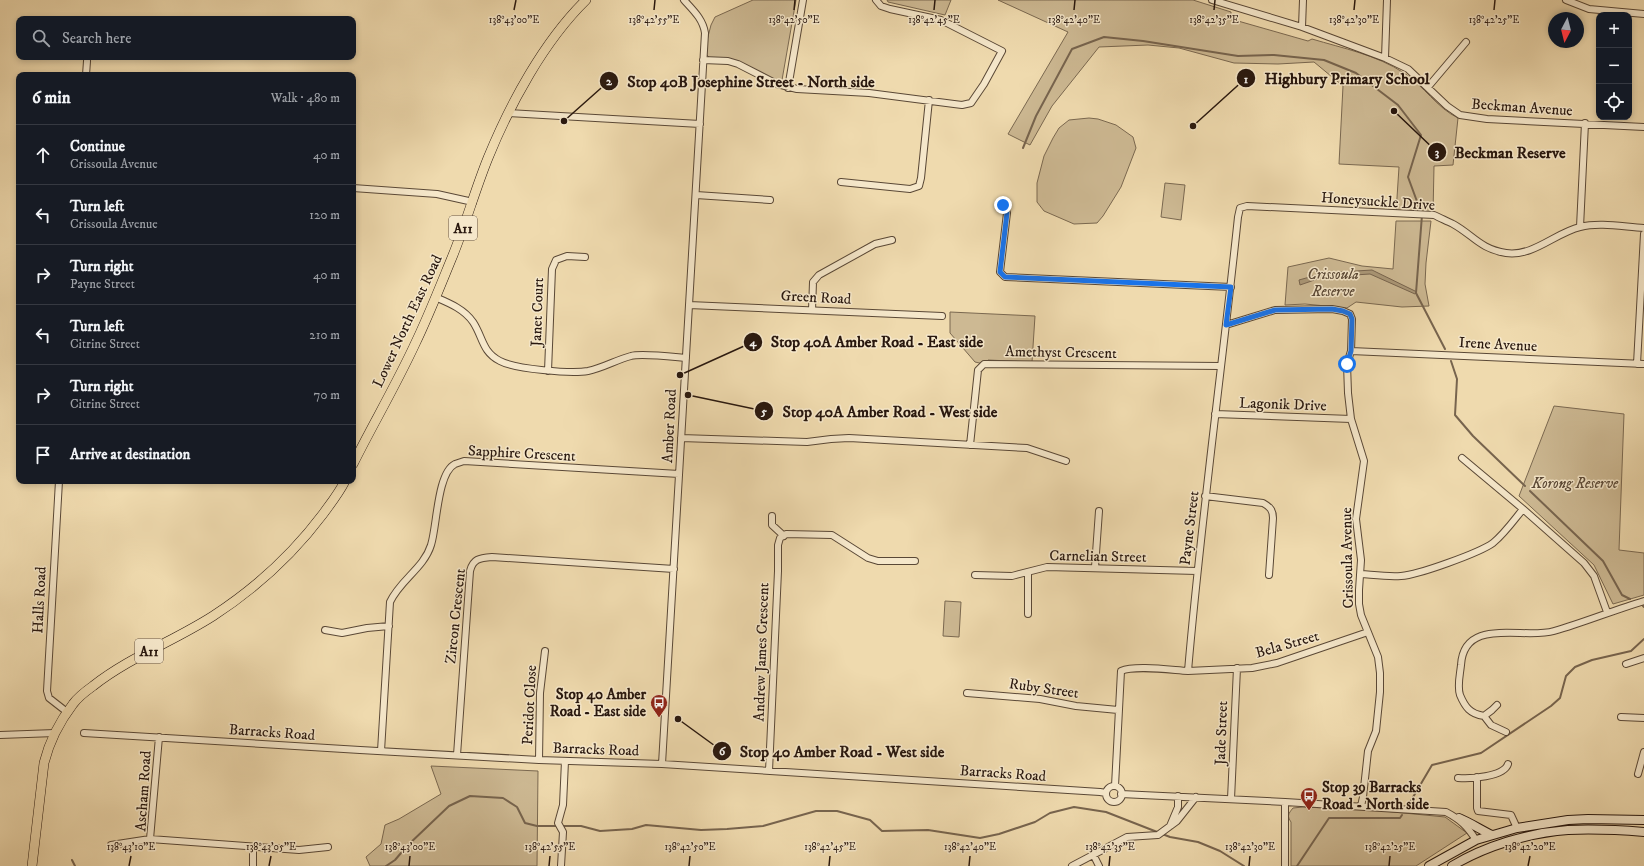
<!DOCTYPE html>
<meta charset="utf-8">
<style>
body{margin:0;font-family:"IM FELL DW Pica",serif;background:#242831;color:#f1f3f6}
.controls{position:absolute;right:12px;top:12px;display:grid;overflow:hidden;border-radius:8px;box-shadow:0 2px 6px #0003}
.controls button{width:36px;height:36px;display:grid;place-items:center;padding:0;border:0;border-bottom:1px solid #363941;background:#171b24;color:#f1f3f6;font:20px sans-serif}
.compass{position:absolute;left:1548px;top:12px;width:36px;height:36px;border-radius:50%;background:#171b24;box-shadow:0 2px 6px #0003;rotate:187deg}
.stop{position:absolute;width:12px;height:12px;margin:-9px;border:3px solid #1a73e8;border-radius:50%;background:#fff}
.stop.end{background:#1a73e8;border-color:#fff;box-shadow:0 1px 4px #0008}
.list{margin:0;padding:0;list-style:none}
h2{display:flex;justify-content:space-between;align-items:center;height:52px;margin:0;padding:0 16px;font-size:17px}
h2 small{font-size:13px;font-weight:400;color:#9ea1a6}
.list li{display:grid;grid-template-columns:26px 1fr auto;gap:12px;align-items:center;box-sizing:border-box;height:60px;padding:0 16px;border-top:1px solid #363941}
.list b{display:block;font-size:15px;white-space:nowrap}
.list p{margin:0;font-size:13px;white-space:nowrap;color:#9ea1a6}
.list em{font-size:13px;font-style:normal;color:#9ea1a6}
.icon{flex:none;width:22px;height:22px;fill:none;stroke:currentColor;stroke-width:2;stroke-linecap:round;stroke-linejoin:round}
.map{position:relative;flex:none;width:1644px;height:866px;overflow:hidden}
.search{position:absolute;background:#171b24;box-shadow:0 2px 6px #0003;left:16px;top:16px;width:340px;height:44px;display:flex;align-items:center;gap:10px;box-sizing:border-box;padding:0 14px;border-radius:8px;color:#9ea1a6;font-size:15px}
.panel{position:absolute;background:#171b24;box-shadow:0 2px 6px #0003;left:16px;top:72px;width:340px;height:412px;border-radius:8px}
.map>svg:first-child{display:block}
.green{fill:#cdb993;stroke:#7a6850}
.water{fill:#ab9878;stroke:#77644e}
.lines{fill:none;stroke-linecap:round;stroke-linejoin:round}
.stream{stroke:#77644e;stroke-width:2}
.minor-casing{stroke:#5a4836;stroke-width:8}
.secondary-casing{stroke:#28170e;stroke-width:10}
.primary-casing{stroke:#28170e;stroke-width:10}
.minor{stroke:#f5e7ca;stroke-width:6}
.secondary{stroke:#f5e7ca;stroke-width:8}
.primary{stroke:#efdaae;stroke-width:9}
.route{stroke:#1a73e8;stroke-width:5}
.ticks{fill:none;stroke:#28170e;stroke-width:1.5}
.labels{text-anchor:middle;stroke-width:3;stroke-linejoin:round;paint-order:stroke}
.shield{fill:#f5e7ca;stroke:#665546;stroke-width:1}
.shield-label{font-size:14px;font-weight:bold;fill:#28170e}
.street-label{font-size:15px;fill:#28170e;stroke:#f5e7ca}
.park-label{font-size:15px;font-style:italic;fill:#5a4836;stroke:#f5e7ca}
.poi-label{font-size:15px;font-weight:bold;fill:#28170e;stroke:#f5e7ca;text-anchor:end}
.ticks-label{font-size:10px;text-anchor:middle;fill:#28170e;stroke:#f5e7ca;stroke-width:3;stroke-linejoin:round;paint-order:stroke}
.leader{fill:none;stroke:#28170e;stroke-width:1.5}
.callout-dot{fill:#28170e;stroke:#f5e7ca;stroke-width:1.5}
.mark-label{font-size:12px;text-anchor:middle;font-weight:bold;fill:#fff}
.callout-label{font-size:16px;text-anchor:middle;font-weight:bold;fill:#28170e;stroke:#f5e7ca;stroke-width:3;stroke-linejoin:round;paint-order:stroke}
</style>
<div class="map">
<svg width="1644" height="866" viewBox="0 0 1644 866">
<rect width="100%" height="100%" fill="#efdaae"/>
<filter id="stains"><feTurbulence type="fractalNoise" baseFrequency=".005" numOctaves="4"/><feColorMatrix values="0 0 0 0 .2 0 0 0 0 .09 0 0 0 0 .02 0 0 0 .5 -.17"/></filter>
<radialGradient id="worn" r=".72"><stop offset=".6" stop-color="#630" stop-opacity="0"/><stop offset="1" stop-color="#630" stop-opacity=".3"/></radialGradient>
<path class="green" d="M753,0H796L782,80L777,84L747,68L712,60L704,52L711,25L715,17Z
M887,0H951L945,15L888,2Z
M998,0H1193L1231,12V19L1308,41L1312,39C1342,48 1377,55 1404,73C1424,86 1437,108 1458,118L1453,165L1434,166L1433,214L1396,213L1399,167L1339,164L1343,86L1314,62L1278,64L1234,63L1179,48L1148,45L1099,47L1052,106L1030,145L1008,134L1068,32Z
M1089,118L1098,119L1116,125L1133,137L1136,148L1121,187L1103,216L1097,223L1074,224L1044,211L1037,202V183L1044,156L1053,138L1059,128L1069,120Z
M1165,183L1185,185L1181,220L1161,217Z
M1396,221H1431L1426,263L1425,284L1429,306L1402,307L1356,302L1347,308L1305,304L1285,305L1288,267L1329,258L1362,266L1393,269Z
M950,312L1035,316L1032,362L988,360L984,364L975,362L950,333Z
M1554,406L1624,414L1619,550L1644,553V595L1613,604L1594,565L1519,496Z
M945,601L961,602L959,637L943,636Z
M431,766L538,771L537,866H370L366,857L381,844L385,825L399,819L441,794Z
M1303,807L1373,810L1445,817L1467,833L1416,866H1291V822C1287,816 1288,814 1293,808Z"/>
<path class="water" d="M1372,270L1417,292L1415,294L1370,274L1323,277L1300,285L1299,280L1324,273Z"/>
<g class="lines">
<path class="stream" d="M1023,148L1036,116L1072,49L1104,37L1143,41L1238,56L1274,55L1324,60L1356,73L1398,105L1421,135L1408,177L1422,215L1416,293L1445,349
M1451,361L1457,379L1455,415L1473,436L1525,486
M1530,491L1603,561L1622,595L1630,599
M1643,606L1644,607
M1409,804L1432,765L1481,753L1551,706L1560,698L1566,676L1575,667L1592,660L1631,651L1644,639
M562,826H581L600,831L632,829L646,825L701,830L727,829L763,826L816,811H837L870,820L882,831L928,830L980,838L999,834L1035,822L1050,813L1074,807L1106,812L1170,837L1198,842L1220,851L1244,866
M72,860L75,866
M386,866L395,860L407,846L449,806L470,796L503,798L517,807L525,823L537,826H558
M1297,866L1329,818H1400L1402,815"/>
<defs>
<path id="minor" d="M1212,0L1302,27L1385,58L1408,69L1447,106L1460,115L1487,119L1644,127
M1566,0L1589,9L1644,14
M1302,27L1303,0
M1385,58L1387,0
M703,60L728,61L738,64L777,84L797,89L869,93L954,104L962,105L971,103L984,84L1002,51L941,20L890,9L881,6L876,0
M86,75L87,61
M1428,87L1466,42
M788,88L803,0
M508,113L700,124
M841,182L910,189L919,186L921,178L929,100
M353,188L437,194L473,202
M696,195L770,200
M1003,205L1007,213L1000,272L1005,277L1231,287
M1580,227L1585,123
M435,297C449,303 464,309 473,322C483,337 482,352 500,361C515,369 571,374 588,371C603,368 616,360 631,356C641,353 674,357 686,358
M689,305L942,316
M812,310L813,282L819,275L875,244L892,240
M1226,325L1275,310L1332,309L1343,311L1350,314L1352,319L1351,351L1347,364L1348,393L1351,419L1364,461L1356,519L1361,560L1359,590V604L1361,615L1378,657L1380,673V692L1376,731L1368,751L1363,797L1361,806
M1351,351L1644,364
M1637,364L1644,234
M548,371L552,269L556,260L567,256L585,257
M1215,414L1351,419
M681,438L807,442L831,439L849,438L1027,448L1066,461
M970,445L978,370L984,364L1221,366
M1462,458L1523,509L1584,563L1594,576L1607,612
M59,481L47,691L49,698L67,712
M1205,496L1263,503C1270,507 1273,510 1273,518L1269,575
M772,516V525L784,536
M1095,567L1099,511
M1028,572V614
M1361,574C1374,575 1388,577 1401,576C1418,575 1479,553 1493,543C1505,533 1514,520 1523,509
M975,575L1012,576L1047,567L1197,571
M325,630L342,633L367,628L389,626
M1626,664L1644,658
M1188,671L1252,668L1277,663L1368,632
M967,693L1040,699L1076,706L1118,710
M1497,705L1492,710L1484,716C1470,714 1465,707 1460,695C1457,686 1460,675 1461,665C1464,616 1524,640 1554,631C1585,622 1614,610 1644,601
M1484,716L1491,725L1506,732
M1621,717L1644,718
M84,733L360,750L539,760L662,764L1100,792L1106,793
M0,735L55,733
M159,737L150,839L299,850L328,847
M381,751L390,602C400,580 424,568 431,545C437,527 437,473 455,464C458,463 461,462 464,461L679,474
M457,755L470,571C473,559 479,558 492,557L674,569
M539,760L540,693L545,651
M662,764L705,33C703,19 693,10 684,0
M769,771L778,571V545L780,538L786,534L832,535L868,558L878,561H915
M1638,774L1644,752
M1477,777V808L1478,811L1511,815L1517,828
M1458,778C1469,779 1504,777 1508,764
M1115,786L1121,671C1135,665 1171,670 1188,671C1201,519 1222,369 1238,217L1240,208L1247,206L1434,215C1440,218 1447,221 1453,224C1473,235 1480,249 1506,253C1533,257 1555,233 1580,227C1600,222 1624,227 1644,228
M1106 794a8 8 0 1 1 16 0a8 8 0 1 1-16 0Z
M1121,794L1285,802L1446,812C1461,820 1467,826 1476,840
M1231,799L1237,668
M1170,826L1178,807V796
M111,845L150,839
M1093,854L1099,866
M253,866V847
M561,866L563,832L558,823L563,805L565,761
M1072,866L1127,837L1158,835L1177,821L1196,797
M1285,866V802"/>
<path id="secondary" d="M1459,818C1471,823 1481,830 1492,835
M1429,866L1476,840L1517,828L1568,820L1588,819L1644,820
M1452,866C1485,846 1528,833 1568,830C1593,829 1619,830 1644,832"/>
<path id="primary" d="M353,464C373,424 396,385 415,344C429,315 441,284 453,255C466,223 475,190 488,158C510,104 544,41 586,0
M32,866L44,763C49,743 60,721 73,704C78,697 86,691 93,686C130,657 174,641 213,616C256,588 293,554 323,514C331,503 339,493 345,481"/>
</defs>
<use href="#minor" class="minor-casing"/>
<use href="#secondary" class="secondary-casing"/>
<use href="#primary" class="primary-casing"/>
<use href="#minor" class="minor"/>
<use href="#secondary" class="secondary"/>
<use href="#primary" class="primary"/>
</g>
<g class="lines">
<path class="route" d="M1003,205L1007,213L1000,272L1005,277L1231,287L1226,325L1275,310L1332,309L1343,311L1350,314L1352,319L1351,351L1347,364"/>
</g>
<path class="ticks" d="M514,10L516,0M654,10L655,0M794,10L795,0M934,10L935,0M1074,10L1075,0M1214,10L1215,0M1354,10L1355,0M1494,10L1495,0M129,866L131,856M269,866L271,856M409,866L410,856M549,866L550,856M689,866L690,856M829,866L830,856M969,866L970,856M1109,866L1110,856M1249,866L1250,856M1389,866L1390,856M1528,866L1530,856"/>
<defs>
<symbol id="bus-pin" viewBox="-11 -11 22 30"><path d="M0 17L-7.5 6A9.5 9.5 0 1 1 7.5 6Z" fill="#8f2418" stroke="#f5e7ca"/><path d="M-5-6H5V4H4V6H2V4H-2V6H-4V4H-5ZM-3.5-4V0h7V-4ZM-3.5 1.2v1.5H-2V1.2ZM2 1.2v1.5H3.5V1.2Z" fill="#fff"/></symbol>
</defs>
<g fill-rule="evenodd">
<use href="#bus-pin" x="649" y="693" width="20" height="27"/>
<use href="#bus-pin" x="1299" y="786" width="20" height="27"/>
</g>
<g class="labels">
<g class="shield">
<rect x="449" y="216" width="28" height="24" rx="3"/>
<rect x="135" y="639" width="28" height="24" rx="3"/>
</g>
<g class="shield-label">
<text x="463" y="233">A11</text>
<text x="149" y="656">A11</text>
</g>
<g class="street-label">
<text transform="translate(1522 107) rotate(4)" y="5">Beckman Avenue</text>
<text transform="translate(1378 201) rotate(4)" y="5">Honeysuckle Drive</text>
<text transform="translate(816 297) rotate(3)" y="5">Green Road</text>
<text transform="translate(537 312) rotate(-88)" y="5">Janet Court</text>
<text transform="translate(407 321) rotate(-65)" y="5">Lower North East Road</text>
<text transform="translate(1498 344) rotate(3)" y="5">Irene Avenue</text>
<text transform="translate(1061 352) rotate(1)" y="5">Amethyst Crescent</text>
<text transform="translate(1283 404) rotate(2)" y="5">Lagonik Drive</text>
<text transform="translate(669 426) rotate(-87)" y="5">Amber Road</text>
<text transform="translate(522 453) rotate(3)" y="5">Sapphire Crescent</text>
<text transform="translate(1189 528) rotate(-83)" y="5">Payne Street</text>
<text transform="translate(1098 556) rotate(1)" y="5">Carnelian Street</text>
<text transform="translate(1347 558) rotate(-91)" y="5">Crissoula Avenue</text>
<text transform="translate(39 600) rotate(-87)" y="5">Halls Road</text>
<text transform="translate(455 616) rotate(-84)" y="5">Zircon Crescent</text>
<text transform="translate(1287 644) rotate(-16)" y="5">Bela Street</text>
<text transform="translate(761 652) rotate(-88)" y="5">Andrew James Crescent</text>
<text transform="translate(1044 688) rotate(8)" y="5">Ruby Street</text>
<text transform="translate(529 705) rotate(-87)" y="5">Peridot Close</text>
<text transform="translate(272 732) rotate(4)" y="5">Barracks Road</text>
<text transform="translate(1221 733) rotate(-88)" y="5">Jade Street</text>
<text transform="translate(596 749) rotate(2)" y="5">Barracks Road</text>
<text transform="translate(1003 773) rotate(4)" y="5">Barracks Road</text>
<text transform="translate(143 791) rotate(-86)" y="5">Ascham Road</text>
</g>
<g class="park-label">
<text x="1333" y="279">Crissoula<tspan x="1333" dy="17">Reserve</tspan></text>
<text x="1575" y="488">Korong Reserve</text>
</g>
<g class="poi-label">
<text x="646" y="699">Stop 40 Amber<tspan x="646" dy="17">Road - East side</tspan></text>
<text x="1322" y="792" text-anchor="start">Stop 39 Barracks<tspan x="1322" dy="17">Road - North side</tspan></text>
</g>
</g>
<g class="ticks-label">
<text x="514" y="23">138°43'00"E</text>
<text x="654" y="23">138°42'55"E</text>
<text x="794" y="23">138°42'50"E</text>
<text x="934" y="23">138°42'45"E</text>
<text x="1074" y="23">138°42'40"E</text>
<text x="1214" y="23">138°42'35"E</text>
<text x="1354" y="23">138°42'30"E</text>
<text x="1494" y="23">138°42'25"E</text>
<text x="131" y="850">138°43'10"E</text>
<text x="271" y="850">138°43'05"E</text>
<text x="410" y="850">138°43'00"E</text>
<text x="550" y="850">138°42'55"E</text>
<text x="690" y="850">138°42'50"E</text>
<text x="830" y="850">138°42'45"E</text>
<text x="970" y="850">138°42'40"E</text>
<text x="1110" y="850">138°42'35"E</text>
<text x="1250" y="850">138°42'30"E</text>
<text x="1390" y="850">138°42'25"E</text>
<text x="1530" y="850">138°42'20"E</text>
</g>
<path class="leader" d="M1193 126L1246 78M564 121L609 81M1394 111L1437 152M680 375L753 342M688 395L764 411M678 719L722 751"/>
<g class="callout-dot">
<circle cx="1193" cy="126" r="4"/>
<circle cx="564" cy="121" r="4"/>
<circle cx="1394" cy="111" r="4"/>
<circle cx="680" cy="375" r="4"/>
<circle cx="688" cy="395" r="4"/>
<circle cx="678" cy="719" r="4"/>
<circle cx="1246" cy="78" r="10"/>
<circle cx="609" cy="81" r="10"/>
<circle cx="1437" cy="152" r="10"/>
<circle cx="753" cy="342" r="10"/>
<circle cx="764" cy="411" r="10"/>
<circle cx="722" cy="751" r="10"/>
</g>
<g class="mark-label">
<text x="1246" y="83">1</text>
<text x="609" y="85">2</text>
<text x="1437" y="156">3</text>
<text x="753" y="346">4</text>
<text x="764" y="415">5</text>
<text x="722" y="755">6</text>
</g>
<g class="callout-label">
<text x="1347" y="84">Highbury Primary School</text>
<text x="751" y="87">Stop 40B Josephine Street - North side</text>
<text x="1510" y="158">Beckman Reserve</text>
<text x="877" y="347">Stop 40A Amber Road - East side</text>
<text x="890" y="417">Stop 40A Amber Road - West side</text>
<text x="842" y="757">Stop 40 Amber Road - West side</text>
</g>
<rect width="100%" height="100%" filter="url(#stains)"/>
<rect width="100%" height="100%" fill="url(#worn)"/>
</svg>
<div class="controls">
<button>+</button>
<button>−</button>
<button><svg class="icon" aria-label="locate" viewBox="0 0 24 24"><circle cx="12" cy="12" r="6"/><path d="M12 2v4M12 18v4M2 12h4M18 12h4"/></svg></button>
</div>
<svg class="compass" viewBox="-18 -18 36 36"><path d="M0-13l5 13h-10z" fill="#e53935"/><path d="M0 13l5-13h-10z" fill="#9ea1a6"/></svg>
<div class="stop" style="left:1347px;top:364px"></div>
<div class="stop end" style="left:1003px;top:205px"></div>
<div class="search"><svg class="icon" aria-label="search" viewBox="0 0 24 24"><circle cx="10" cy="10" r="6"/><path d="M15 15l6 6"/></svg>Search here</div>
<section class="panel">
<h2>6 min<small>Walk · 480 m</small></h2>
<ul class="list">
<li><svg class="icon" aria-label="ahead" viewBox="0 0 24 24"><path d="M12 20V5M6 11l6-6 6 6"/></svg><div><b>Continue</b><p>Crissoula Avenue</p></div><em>40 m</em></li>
<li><svg class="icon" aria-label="left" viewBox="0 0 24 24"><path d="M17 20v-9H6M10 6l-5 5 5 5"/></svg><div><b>Turn left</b><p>Crissoula Avenue</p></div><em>120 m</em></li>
<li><svg class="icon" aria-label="right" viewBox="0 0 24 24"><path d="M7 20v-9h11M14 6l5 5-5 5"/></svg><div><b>Turn right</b><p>Payne Street</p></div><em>40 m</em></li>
<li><svg class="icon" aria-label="left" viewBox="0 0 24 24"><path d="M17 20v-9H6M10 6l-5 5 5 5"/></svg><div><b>Turn left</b><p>Citrine Street</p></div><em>210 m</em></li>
<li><svg class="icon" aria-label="right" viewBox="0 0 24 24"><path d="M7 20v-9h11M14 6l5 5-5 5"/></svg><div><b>Turn right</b><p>Citrine Street</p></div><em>70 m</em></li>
<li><svg class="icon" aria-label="arrive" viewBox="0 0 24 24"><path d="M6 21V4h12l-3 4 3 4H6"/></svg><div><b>Arrive at destination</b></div></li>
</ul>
</section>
</div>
